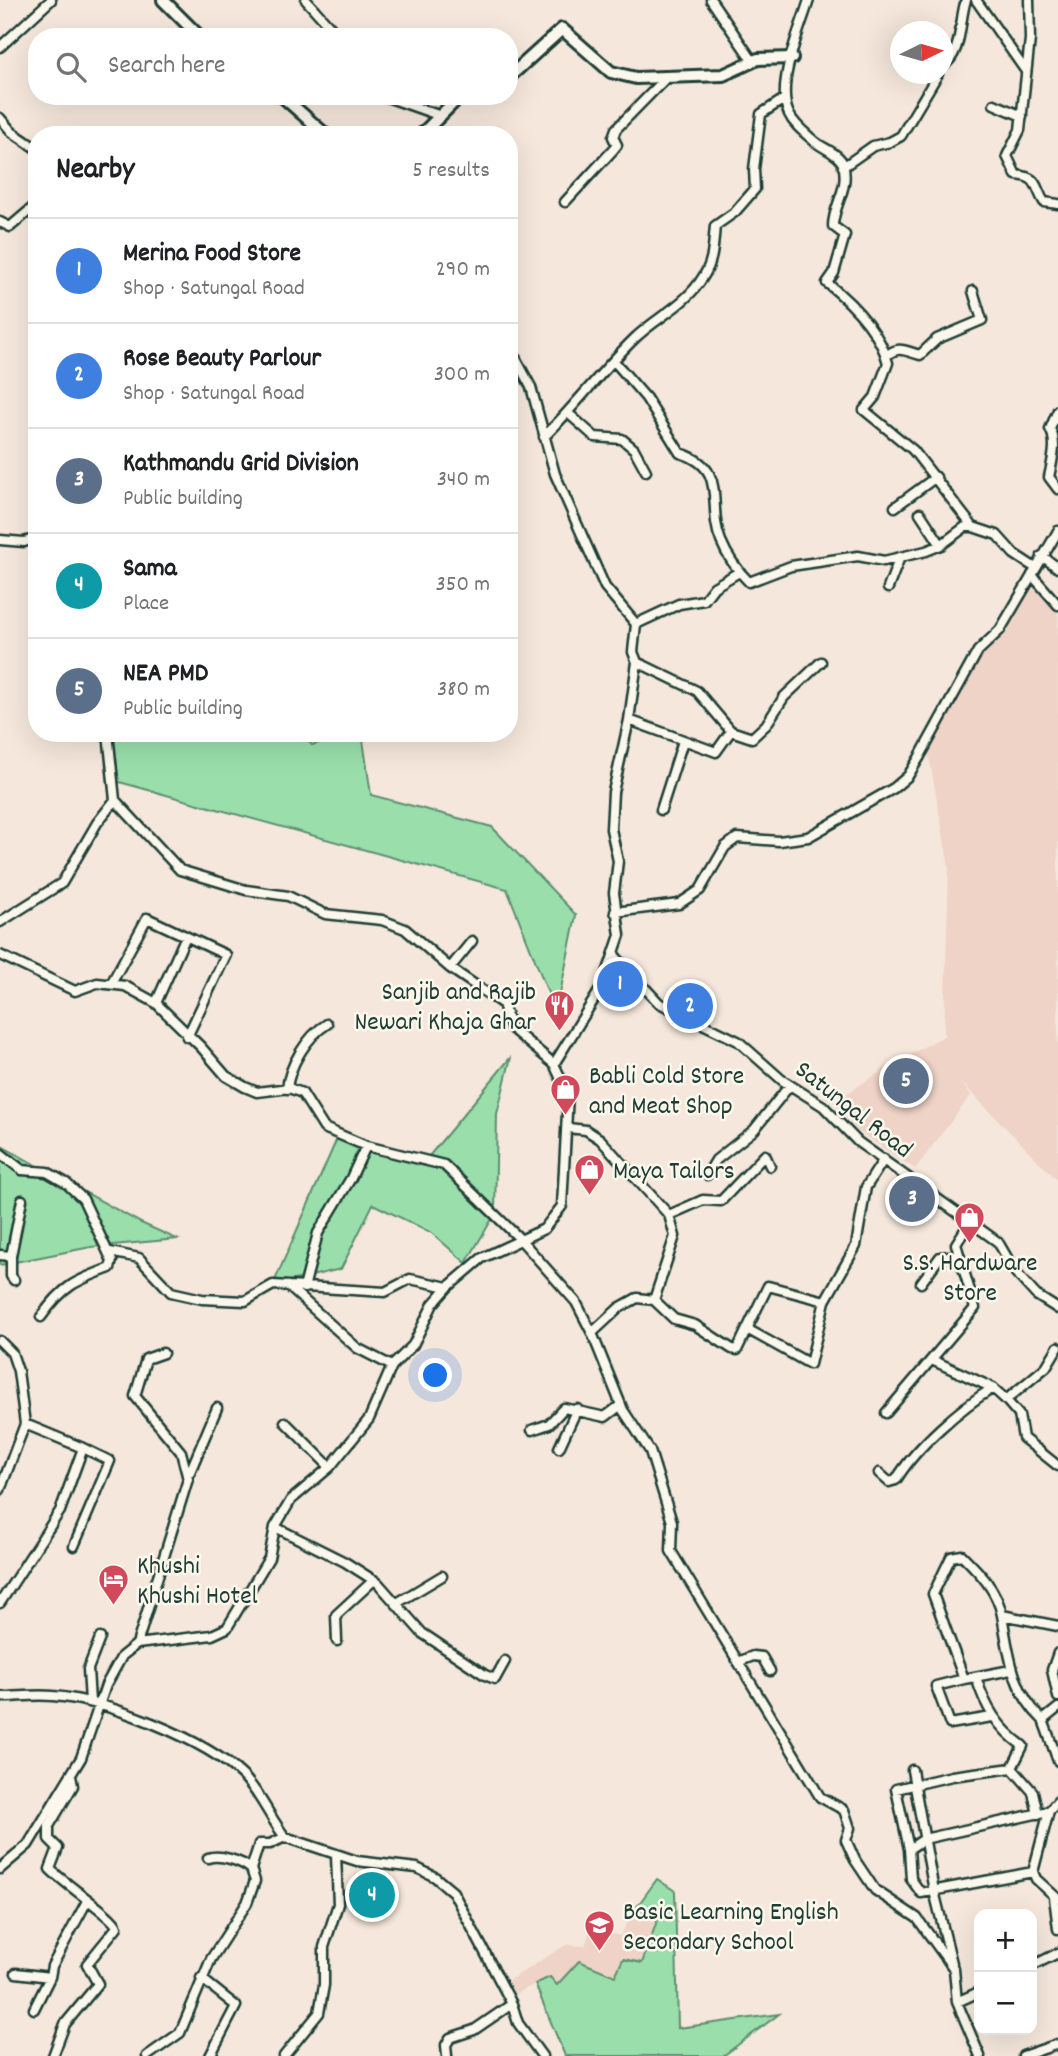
<!DOCTYPE html>
<meta charset="utf-8">
<style>
body{margin:0;font-family:Dekko,sans-serif;background:#f2f2f2;color:#202124}
.controls{position:absolute;right:21px;bottom:21px;display:grid;overflow:hidden;border-radius:14px;box-shadow:0 7px 28px #0002}
.controls button{width:63px;height:63px;display:grid;place-items:center;padding:0;border:0;border-bottom:2px solid #e0e0e0;background:#fff;color:#202124;font:35px sans-serif}
.compass{position:absolute;left:890px;top:21px;width:63px;height:63px;border-radius:50%;background:#fff;box-shadow:0 7px 28px #0002;rotate:85deg}
.you{position:absolute;left:436px;top:1376px;width:24px;height:24px;margin:-18px;border:5px solid #fff;border-radius:50%;background:#1a73e8;box-shadow:0 0 0 10px #1a73e833}
.badge{display:grid;place-items:center;width:46px;height:46px;border-radius:50%;background:#111827;color:#fff;font-size:23px;font-weight:700}
.pin{position:absolute;translate:-50% -50%;border:4px solid #fff;box-shadow:0 2px 7px #0006}
.list{margin:0;padding:0;list-style:none}
h2{display:flex;justify-content:space-between;align-items:center;height:91px;margin:0;padding:0 28px;font-size:30px}
h2 small{font-size:23px;font-weight:400;color:#757577}
.list li{display:grid;grid-template-columns:46px 1fr auto;gap:21px;align-items:center;box-sizing:border-box;height:105px;padding:0 28px;border-top:2px solid #e0e0e0}
.list b{display:block;font-size:26px;white-space:nowrap}
.list p{margin:0;font-size:23px;white-space:nowrap;color:#757577}
.list em{font-size:23px;font-style:normal;color:#757577}
.icon{flex:none;width:38px;height:38px;fill:none;stroke:currentColor;stroke-width:2;stroke-linecap:round;stroke-linejoin:round}
.map{position:relative;flex:none;width:1058px;height:2056px;overflow:hidden}
.search{position:absolute;background:#fff;box-shadow:0 7px 28px #0002;left:28px;top:28px;width:490px;height:77px;display:flex;align-items:center;gap:18px;box-sizing:border-box;padding:0 24px;border-radius:28px;color:#757577;font-size:26px}
.panel{position:absolute;background:#fff;box-shadow:0 7px 28px #0002;left:28px;top:126px;width:490px;height:616px;border-radius:28px}
.map>svg:first-child{display:block}
.built{fill:#eed3c6}
.green{fill:#9adfab;stroke:#5c8e70;stroke-width:2}
.lines{fill:none;stroke-linecap:round;stroke-linejoin:round}
.street-casing{stroke:#1f3d34;stroke-width:13}
.secondary-casing{stroke:#1f3d34;stroke-width:16}
.street{stroke:#fbf7ec;stroke-width:8}
.secondary{stroke:#fbf7ec;stroke-width:10}
.labels{text-anchor:middle;stroke-width:5;stroke-linejoin:round;paint-order:stroke}
.poi-label{font-size:26px;fill:#1f3d34;stroke:#fbf7ec;text-anchor:start}
.street-label{font-size:26px;fill:#1f3d34;stroke:#fbf7ec}
</style>
<div class="map">
<svg width="1058" height="2056" viewBox="0 0 1058 2056">
<rect width="100%" height="100%" fill="#f5e7db"/>
<filter id="ink" filterUnits="userSpaceOnUse"><feTurbulence type="fractalNoise" baseFrequency=".0143" numOctaves="2"/><feDisplacementMap in="SourceGraphic" scale="14" xChannelSelector="R" yChannelSelector="G"/><feConvolveMatrix kernelMatrix="1 2 1 2 8 2 1 2 1" color-interpolation-filters="sRGB"/></filter>
<g filter="url(#ink)">
<path class="built" d="M1033,579L1058,611V1181L959,1080L971,1095L915,1169L858,1131L834,1102L889,1066L944,1036L949,867L926,739Z
M636,1908L658,1918L642,1963L615,1976L579,1961L557,1985L550,1977L515,1994L508,1981L566,1945L585,1946L591,1928L620,1936Z"/>
<path class="green" d="M114,733H301L312,745L349,733H362L371,795L492,827L576,915L556,1013L507,889L112,780Z
M511,1057L497,1114L495,1214L466,1263L432,1233L373,1204L341,1269L273,1285L339,1134L425,1161Z
M0,1145L141,1223L177,1239L91,1247L0,1265Z
M657,1879L675,1891L678,2028L779,2014L723,2056H565L535,1984L550,1977L557,1985L579,1961L615,1976L623,1959L642,1963L658,1918L636,1908Z"/>
<g class="lines">
<defs>
<path id="street" d="M306,0L339,37
M711,0L752,60
M809,0C800,30 775,85 789,114C794,125 805,133 814,141C822,148 839,153 843,164C850,189 833,205 833,226L845,235L834,273L827,283C852,303 880,332 888,363L875,397L864,410L913,450L973,527L997,535L1014,554L1034,567
M976,0L1025,70
M1029,0L1030,39L1020,130L1007,156L1016,175C1039,177 1034,186 1044,202L1058,204
M0,47L51,0
M942,66C963,55 959,19 966,0
M384,96L441,116
M994,104L1022,116
M0,118L12,132L37,149
M843,167L873,146L890,142L901,136L938,74
M565,202L613,150L617,145L613,137L616,129L667,77
M0,222L10,227L37,204
M509,346L531,387L555,474L605,587L636,624L633,652L637,662L629,720L613,792L611,829L618,861L614,893L620,935L603,985L554,1064
M886,356C899,345 905,351 920,355L937,339L982,320L973,291
M614,361L646,398L680,453C730,468 706,506 721,541C727,556 738,571 749,582L791,566L858,556L884,561L926,551L941,545L965,527H973
M1058,410L1050,429C1058,442 1052,462 1049,477L1058,489
M569,414L595,437L622,439L634,449L646,471
M544,437C576,405 603,369 635,338C657,317 687,304 703,277C714,261 713,244 715,226L735,212L755,189L754,169L761,114L784,99
M895,507L936,477
M920,513L941,545
M0,540L24,542L37,538
M1042,556L1058,568
M1032,575L1058,605
M888,588L900,557
M636,624L679,604L704,600L714,587L739,572
M637,662L697,691L731,731L752,738L766,725L784,697L821,662
M629,720L716,752L731,731
M661,810L683,741
M615,912L679,904L700,890L725,847L737,838L779,841L808,837L894,788L908,776L919,758L978,651L1000,630L1058,531
M0,922L62,883L97,823L115,800L108,733
M0,955L75,991L97,983L125,986L156,1003L201,1047L226,1076L245,1087L257,1092L289,1088L302,1093L324,1128L366,1146L444,1165L520,1239L576,1302L592,1333L623,1410L650,1451L672,1522L671,1551L820,1797L844,1810L850,1828L846,1840L855,1860L875,1890L917,1918L954,1969L957,2002L980,2056
M615,956L659,1003L738,1041L782,1080L823,1106L858,1142L998,1242L1016,1273L1036,1295L1058,1309
M450,968L472,941
M112,982L147,918L226,955L187,1037
M156,1003L186,936
M287,1089C289,1066 307,1036 327,1024
M568,1128L586,1130L600,1139L669,1215L675,1236L654,1300
M0,1153L22,1170L47,1172L66,1183L83,1199L112,1261L110,1268C75,1281 63,1286 41,1317
M707,1175L716,1160L754,1130L790,1085
M669,1215L703,1200L721,1201L765,1155L770,1166
M110,1252L139,1258L171,1292L202,1299L245,1301L273,1285L385,1292L410,1279L448,1287
M0,1255L11,1256L22,1200
M11,1256V1276L14,1280
M921,1283L940,1257L959,1255
M288,1286L357,1348L392,1366
M304,1288L318,1233L351,1178L366,1146
M747,1329L768,1286L825,1301
M592,1333L619,1308L637,1298L654,1300L674,1319L695,1325L732,1349L737,1350L747,1329L810,1364L825,1301L856,1246L866,1187L884,1159
M0,1341L12,1353L18,1371L25,1424L0,1490
M1058,1347L1046,1367L1006,1400L1019,1415L1023,1438L1058,1466
M932,1360L993,1388L1006,1400
M886,1413L975,1308L956,1244L970,1222
M285,1422L330,1467
M532,1430L549,1424L564,1408L605,1417L621,1405
M559,1448L577,1409
M190,1472L217,1408
M879,1473L889,1482L896,1480C916,1447 960,1408 993,1388
M275,1527L345,1562L378,1583L422,1633L485,1675L495,1679L505,1661
M74,1546L110,1461L83,1448
M0,1603L60,1511L83,1448L25,1424
M397,1603L442,1576
M1002,1615C1009,1655 1012,1691 1043,1720
M337,1641L336,1615L374,1580
M137,1644L188,1479L181,1452L135,1396L146,1359L163,1353
M1058,1653L1052,1670L1058,1697
M738,1662L753,1656L762,1657L770,1671
M1011,1670L964,1679L933,1594L951,1557L962,1555C980,1573 997,1590 1002,1615L1058,1626
M976,1677C985,1707 998,1728 1023,1746L1012,1768L1033,1792L1038,1814
M964,1679L936,1686L950,1724L992,1717
M0,1697C18,1697 36,1694 53,1696C106,1700 205,1739 243,1776C260,1793 270,1818 285,1837L357,1861L417,1868L435,1877L453,1892L512,2004L518,2023L542,2056
M90,1702L88,1669L100,1638
M1058,1708L1043,1720L1058,1761
M1012,1768L952,1776L896,1789L909,1849L911,1879L921,1893L1033,1872
M912,1770L934,1891L952,1963
M1049,1811L1033,1872L1036,1879L1058,1899
M909,1849L924,1839L1049,1811L1058,1801
M208,1858C220,1854 241,1861 251,1869
M0,1869L28,1845L81,1758L106,1685L122,1656L137,1644L212,1635L227,1628L269,1558L275,1527L291,1500L330,1467L369,1419L392,1366L413,1345L433,1304L448,1287L482,1258L544,1229L562,1206L568,1094L554,1064L511,1028L503,1004L450,968L405,929L382,920L325,914L288,896L246,890L180,870L115,800
M1054,1897L1058,1929
M1032,1966L1058,1953
M16,1973L50,1977L52,1966L87,1901
M201,1978L236,2006L210,2056
M957,2002L979,1992
M34,2009L50,1977
M53,2056L65,2024L98,1984L87,1964L117,1927C115,1917 62,1882 50,1869L58,1848L49,1839V1826L73,1786L71,1776
M147,2056L180,2033L211,1959L247,1903L255,1881L251,1869L259,1844H270L285,1837
M284,2056L319,2013L324,1985V1947L338,1904L336,1855
M447,2056L446,2045L450,2038L474,2030L512,2004
M1023,2056L1058,2044"/>
<path id="secondary" d="M163,0L200,37
M509,77L562,29L611,72L636,78L723,75L758,59L792,58
M282,96L326,135
M421,135L460,96"/>
</defs>
<use href="#street" class="street-casing"/>
<use href="#secondary" class="secondary-casing"/>
<use href="#street" class="street"/>
<use href="#secondary" class="secondary"/>
</g>
</g>
<defs>
<symbol id="restaurant-pin" viewBox="-11 -11 22 30"><path d="M0 17L-7.5 6A9.5 9.5 0 1 1 7.5 6Z" fill="#d1495b" stroke="#fbf7ec"/><path d="M-5-6h1v4h1v-4h1v4h1v-4h1v5L-1.5 .5V6h-2V.5L-5-1ZM5-6V6H3V1.5H1.5Q1.5-4 5-6Z" fill="#fff"/></symbol>
<symbol id="shop-pin" viewBox="-11 -11 22 30"><path d="M0 17L-7.5 6A9.5 9.5 0 1 1 7.5 6Z" fill="#d1495b" stroke="#fbf7ec"/><path d="M-5-2.5h2.3a2.7 3.5 0 0 1 5.4 0H5L5.5 6h-11ZM-1.5-2.5h3a1.5 2.3 0 0 0-3 0Z" fill="#fff"/></symbol>
<symbol id="hotel-pin" viewBox="-11 -11 22 30"><path d="M0 17L-7.5 6A9.5 9.5 0 1 1 7.5 6Z" fill="#d1495b" stroke="#fbf7ec"/><path d="M-6-4.5h1.5V1H6V5H4.5V3h-9V5H-6ZM-4 0a1.8 1.8 0 1 1 3.6 0ZM.5 0V-2.5h3Q6-2.5 6 0Z" fill="#fff"/></symbol>
<symbol id="school-pin" viewBox="-11 -11 22 30"><path d="M0 17L-7.5 6A9.5 9.5 0 1 1 7.5 6Z" fill="#d1495b" stroke="#fbf7ec"/><path d="M0-5L7-2L0 1L-7-2ZM-4 1L0 2.5L4 1V4Q0 6-4 4Z" fill="#fff"/></symbol>
</defs>
<g fill-rule="evenodd">
<use href="#restaurant-pin" x="542" y="988" width="35" height="47"/>
<use href="#shop-pin" x="548" y="1072" width="35" height="47"/>
<use href="#shop-pin" x="572" y="1152" width="35" height="47"/>
<use href="#shop-pin" x="952" y="1200" width="35" height="47"/>
<use href="#hotel-pin" x="96" y="1562" width="35" height="47"/>
<use href="#school-pin" x="582" y="1908" width="35" height="47"/>
</g>
<g class="labels">
<g class="poi-label">
<text x="536" y="999" text-anchor="end">Sanjib and Rajib<tspan x="536" dy="30">Newari Khaja Ghar</tspan></text>
<text x="589" y="1083">Babli Cold Store<tspan x="589" dy="30">and Meat Shop</tspan></text>
<text x="613" y="1178">Maya Tailors</text>
<text x="970" y="1270" text-anchor="middle">S.S. Hardware<tspan x="970" dy="30">Store</tspan></text>
<text x="137" y="1573">Khushi<tspan x="137" dy="30">Khushi Hotel</tspan></text>
<text x="623" y="1919">Basic Learning English<tspan x="623" dy="30">Secondary School</tspan></text>
</g>
<g class="street-label">
<text transform="translate(855 1108) rotate(38)" y="9">Satungal Road</text>
</g>
</g>
</svg>
<div class="controls">
<button>+</button>
<button>−</button>
</div>
<svg class="compass" viewBox="-18 -18 36 36"><path d="M0-13l5 13h-10z" fill="#e53935"/><path d="M0 13l5-13h-10z" fill="#757577"/></svg>
<div class="you"></div>
<div class="pin badge" style="left:620px;top:984px;background:#3f7fe0">1</div>
<div class="pin badge" style="left:690px;top:1006px;background:#3f7fe0">2</div>
<div class="pin badge" style="left:912px;top:1199px;background:#5c6f8a">3</div>
<div class="pin badge" style="left:372px;top:1895px;background:#0f9aa8">4</div>
<div class="pin badge" style="left:906px;top:1081px;background:#5c6f8a">5</div>
<div class="search"><svg class="icon" aria-label="search" viewBox="0 0 24 24"><circle cx="10" cy="10" r="6"/><path d="M15 15l6 6"/></svg>Search here</div>
<section class="panel">
<h2>Nearby<small>5 results</small></h2>
<ul class="list">
<li><span class="badge" style="background:#3f7fe0">1</span><div><b>Merina Food Store</b><p>Shop · Satungal Road</p></div><em>290 m</em></li>
<li><span class="badge" style="background:#3f7fe0">2</span><div><b>Rose Beauty Parlour</b><p>Shop · Satungal Road</p></div><em>300 m</em></li>
<li><span class="badge" style="background:#5c6f8a">3</span><div><b>Kathmandu Grid Division</b><p>Public building</p></div><em>340 m</em></li>
<li><span class="badge" style="background:#0f9aa8">4</span><div><b>Sama</b><p>Place</p></div><em>350 m</em></li>
<li><span class="badge" style="background:#5c6f8a">5</span><div><b>NEA PMD</b><p>Public building</p></div><em>380 m</em></li>
</ul>
</section>
</div>
